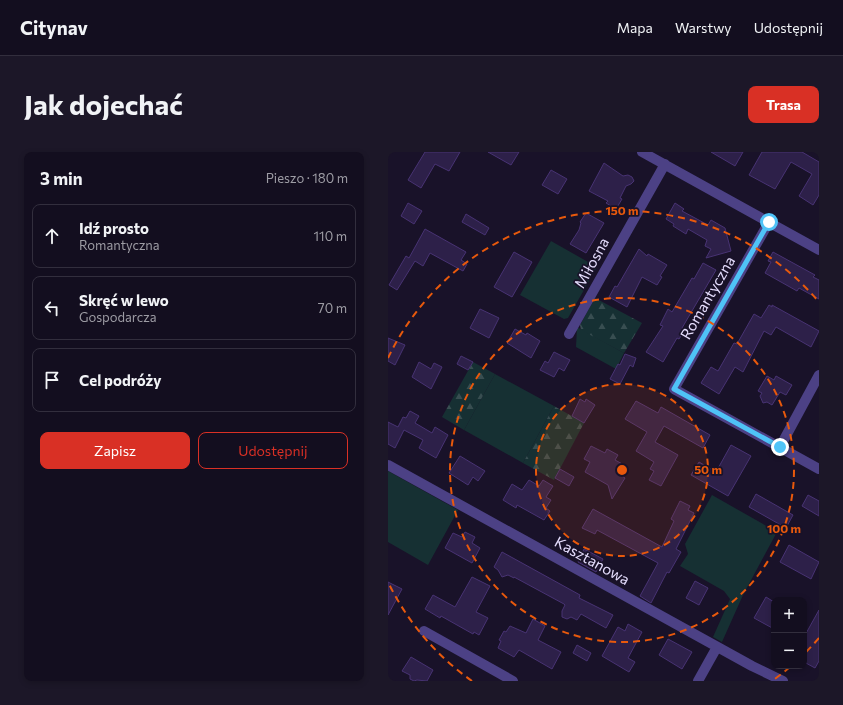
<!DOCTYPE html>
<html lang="pl">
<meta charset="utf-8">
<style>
body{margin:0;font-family:Commissioner,sans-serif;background:#1c1728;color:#f1f3f6}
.controls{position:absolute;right:12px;bottom:12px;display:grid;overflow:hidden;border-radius:8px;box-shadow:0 2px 6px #0003}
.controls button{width:36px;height:36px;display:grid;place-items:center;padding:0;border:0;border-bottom:1px solid #322e3d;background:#130e1f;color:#f1f3f6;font:20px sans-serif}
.stop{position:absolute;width:12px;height:12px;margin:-9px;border:3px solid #4fc3f7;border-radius:50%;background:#fff}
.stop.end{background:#4fc3f7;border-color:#fff;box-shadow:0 1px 4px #0008}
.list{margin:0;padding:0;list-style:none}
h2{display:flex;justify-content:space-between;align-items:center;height:52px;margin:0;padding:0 16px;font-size:17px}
h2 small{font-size:13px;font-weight:400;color:#9d9ca4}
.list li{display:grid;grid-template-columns:26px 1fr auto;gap:12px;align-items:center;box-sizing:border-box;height:64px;margin:0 8px 8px;padding:0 8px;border:1px solid #322e3d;border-radius:8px}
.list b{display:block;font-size:15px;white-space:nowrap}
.list p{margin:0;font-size:13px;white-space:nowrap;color:#9d9ca4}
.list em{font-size:13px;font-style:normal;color:#9d9ca4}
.actions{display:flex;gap:8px;padding:12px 16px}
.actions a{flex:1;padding:9px 0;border:1px solid #d93025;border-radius:8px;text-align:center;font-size:14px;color:#d93025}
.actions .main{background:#d93025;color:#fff}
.icon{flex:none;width:22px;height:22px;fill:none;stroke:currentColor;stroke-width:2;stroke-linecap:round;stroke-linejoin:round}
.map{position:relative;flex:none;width:431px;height:529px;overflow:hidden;border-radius:8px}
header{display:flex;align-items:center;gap:24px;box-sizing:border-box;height:56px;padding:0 20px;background:#130e1f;border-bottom:1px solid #322e3d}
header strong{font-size:19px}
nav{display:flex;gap:22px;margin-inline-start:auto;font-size:14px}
.intro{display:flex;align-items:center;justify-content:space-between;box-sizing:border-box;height:96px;padding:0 24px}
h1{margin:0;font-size:28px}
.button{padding:10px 18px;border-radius:8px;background:#d93025;color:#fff;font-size:14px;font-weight:700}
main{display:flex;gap:24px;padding:0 24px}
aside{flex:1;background:#130e1f;border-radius:8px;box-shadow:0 2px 6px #0003}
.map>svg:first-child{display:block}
.grass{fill:#163033}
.forest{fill:url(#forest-firs)}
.building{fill:#2d2049;stroke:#483373}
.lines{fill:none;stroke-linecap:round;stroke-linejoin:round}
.minor{stroke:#4c4185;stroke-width:10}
.route{stroke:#4fc3f7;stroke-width:5}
.ring{fill:none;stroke:#e8590c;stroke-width:2;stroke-dasharray:7 5}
.labels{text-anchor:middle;stroke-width:3.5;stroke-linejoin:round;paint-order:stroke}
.street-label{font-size:15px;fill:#e5ddfd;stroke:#191229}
.centre{fill:#e8590c;stroke:#191229;stroke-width:2}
.ring-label{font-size:12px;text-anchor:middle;font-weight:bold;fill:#e8590c;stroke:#191229;stroke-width:3.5;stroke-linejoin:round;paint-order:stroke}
</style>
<header>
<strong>Citynav</strong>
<nav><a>Mapa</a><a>Warstwy</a><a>Udostępnij</a></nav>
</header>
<div class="intro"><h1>Jak dojechać</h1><a class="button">Trasa</a></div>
<main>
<aside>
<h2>3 min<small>Pieszo · 180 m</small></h2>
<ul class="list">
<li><svg class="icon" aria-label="ahead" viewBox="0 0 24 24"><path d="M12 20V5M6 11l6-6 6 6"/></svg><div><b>Idź prosto</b><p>Romantyczna</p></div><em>110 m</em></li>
<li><svg class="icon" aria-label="left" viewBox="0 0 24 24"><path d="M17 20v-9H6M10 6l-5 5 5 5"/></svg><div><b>Skręć w lewo</b><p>Gospodarcza</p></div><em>70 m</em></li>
<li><svg class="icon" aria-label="arrive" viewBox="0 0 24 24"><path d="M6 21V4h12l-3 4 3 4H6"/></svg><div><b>Cel podróży</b></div></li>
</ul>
<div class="actions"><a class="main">Zapisz</a><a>Udostępnij</a></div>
</aside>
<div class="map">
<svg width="431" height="529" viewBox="0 0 431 529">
<defs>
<pattern id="forest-firs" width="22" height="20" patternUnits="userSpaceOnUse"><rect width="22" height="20" fill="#163033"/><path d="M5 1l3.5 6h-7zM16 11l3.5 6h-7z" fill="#384e51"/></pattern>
</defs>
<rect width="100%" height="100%" fill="#191229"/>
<path class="grass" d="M163,89L209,115L180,166L176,167L132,143Z
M189,175L236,201L228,217L188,195Z
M107,222L166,254L135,311L76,278Z
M0,319L70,358L40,413L0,390Z
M324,343L389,380L355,443L334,490L325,485L342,447L336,439L292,414L300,402L297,392Z"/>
<path class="forest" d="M207,146L254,171L236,201L193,178L192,173Z
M85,210L107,222L76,278L54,265Z
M166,254L196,271L166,328L135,311Z"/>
<path class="building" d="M37,0H72L61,19L47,12L33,36L20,28Z
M100,0H131L123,13Z
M323,0H355L347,14Z
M374,0H414L431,10V43L425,53L411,44L424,22L403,10L387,37L361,23Z
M216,11L235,24L240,23L244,25L246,29L243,32L238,34L232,46L234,47L228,57L218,51L220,49L201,39Z
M163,18L179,27L170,42L154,33Z
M20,51L34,59L26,72L13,64Z
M287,51L296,57L294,59L320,73L323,68L337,76L343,99L318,106L323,97L317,94L319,88L300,77L298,82L285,74L286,72L278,67Z
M198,61L216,71L198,101L182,92L191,78L193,71L192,70Z
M78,62L101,76L97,83L74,70Z
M37,77L78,100L73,108L79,112L75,119L42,101L35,114L27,109L9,138L1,133L18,104L21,106Z
M251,97L259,104L260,102L279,113L272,124L274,125L269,133L254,125L239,155L221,145L227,134L229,135Z
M126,100L144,110L124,145L106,135Z
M385,100L427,123L425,125L431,128V147L411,136L409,139L377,121L383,110L380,109Z
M315,111L328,118L294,176L297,178L291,187L289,186L275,210L258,200L275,174L272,173L280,157L284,160L304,126L306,127Z
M381,153L384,155V153L431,179L423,195L388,175L383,183L376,179L355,220L347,215L331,242L313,231L323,215L330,219L346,191L349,192L366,162L373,166Z
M92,157L111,166L101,186L82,176Z
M127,177L138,183L139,181L152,189L143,206L119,191Z
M0,186L17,193L7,213L0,209Z
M166,200L182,208L176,219L171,216L166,225L152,218L157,209L160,211Z
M237,202L248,206L245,215L242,213L232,232L222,227L230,212L232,213Z
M73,204L85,210L80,218L69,212Z
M31,210L43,217L46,211L54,215L43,237L24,225Z
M379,224L386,228L388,224L404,233L398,243L392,240L384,253L379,250L375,251L372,244L374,241L370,239Z
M192,247L197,250L198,247L207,253L196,271L184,264Z
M248,249L270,261L273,255L322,283L315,296L276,274L267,290L290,303L273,334L261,328L266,319L262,317L266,310L248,299L259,280L237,267Z
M22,259L31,264L27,271L44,281L47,275L60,283L48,306L31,296L35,288L16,278L7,296L0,292V270L10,275L15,265L18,266Z
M343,293L363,304L340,344L303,323L311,310L328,320Z
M203,294L217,301L219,297L230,303L227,308L238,314L234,324L237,326L224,347L220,333L197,320L202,310L196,307Z
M72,304L97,319L90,329L85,325L80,333L61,321Z
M172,317L186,325L181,334L167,326Z
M141,328L151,334L155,328L165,334L158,345L163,348L158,356L162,359L156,368L129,353L128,356L115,348L124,332L134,338Z
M368,342L405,363L398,376L361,355Z
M420,343L431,349V364L414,354Z
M292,349L302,354L300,358L306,361L288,397L293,400L281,421L279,420L263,451L252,444L270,411L209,378L207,382L194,376L205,357L274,395L286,369L283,367Z
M77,380L87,385L84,391L92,396L84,411L57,396L65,381L74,385Z
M401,393L431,410L423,427L392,410Z
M196,397L215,407L208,420L190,410Z
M114,400L192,443L191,446L225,463L218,476L193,462L189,468L183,465L179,467L174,465V459L177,453L176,452L126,425V426L120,423L114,425L110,418L106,415Z
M84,425L102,434L88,460L100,466L91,483L86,480L85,482L53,464L52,466L37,457L45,443L67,455Z
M307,429L320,436L311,453L298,446Z
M0,430L14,437L0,463Z
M378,445L386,450V477L366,466Z
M431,458V509L427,516L416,510V485Z
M145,467L157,474L150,488L173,500L164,517L131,498L126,505L110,496L113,489L111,488L116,479L118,480L122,474L138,481Z
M240,472L254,480L240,506L247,510L241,520L214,504L230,475L237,479Z
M280,487L304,500L294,517L271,503Z
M189,493L203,501L199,509L185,501Z
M23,505L45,518L39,529L29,528L26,529L22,527V523L14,519Z"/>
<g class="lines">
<path class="minor" d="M254,0L431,98
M381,70L286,237L431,317
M181,182L277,12
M392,295L431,223
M0,313L364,514L395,529
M36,479L125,529
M310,529L329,495"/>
</g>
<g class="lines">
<path class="route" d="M381,70L286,237L392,295"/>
</g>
<circle cx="234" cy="318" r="86" fill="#e8590c" fill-opacity=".12"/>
<g class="ring">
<circle cx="234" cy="318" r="86"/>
<circle cx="234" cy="318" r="172"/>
<path d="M431 486A259 259 0 0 1 417 501M402 515A259 259 0 0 1 384 529M84 529A259 259 0 0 1 0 430M0 206A259 259 0 0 1 431 150"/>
</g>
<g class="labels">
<g class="street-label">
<text transform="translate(204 111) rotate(-61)" y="5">Miłosna</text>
<text transform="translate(320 146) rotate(-60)" y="5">Romantyczna</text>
<text transform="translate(204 409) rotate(29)" y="5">Kasztanowa</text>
</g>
</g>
<circle cx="234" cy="318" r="6" class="centre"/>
<g class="ring-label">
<text x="234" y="63">150 m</text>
<text x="320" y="322">50 m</text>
<text x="396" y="381">100 m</text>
</g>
</svg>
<div class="controls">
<button>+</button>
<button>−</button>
</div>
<div class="stop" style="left:381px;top:70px"></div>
<div class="stop end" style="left:392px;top:295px"></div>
</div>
</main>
